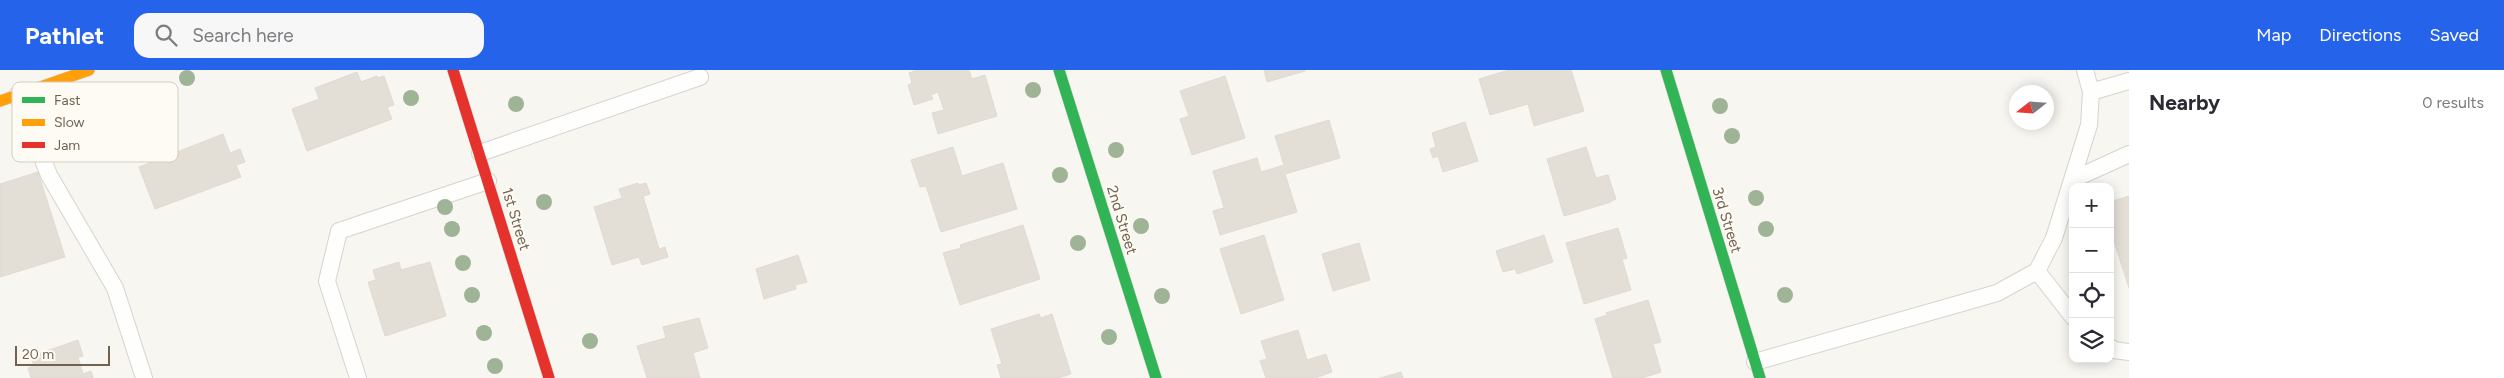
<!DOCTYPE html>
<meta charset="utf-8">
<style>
body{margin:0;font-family:Figtree,sans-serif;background:#f7f7f7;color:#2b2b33}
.controls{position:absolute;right:15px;bottom:15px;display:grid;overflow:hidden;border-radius:10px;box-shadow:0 2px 12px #0003}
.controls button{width:45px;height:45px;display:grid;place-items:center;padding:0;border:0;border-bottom:1px solid #e1e1e2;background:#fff;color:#2b2b33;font:25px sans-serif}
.compass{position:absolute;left:2009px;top:15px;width:45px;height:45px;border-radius:50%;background:#fff;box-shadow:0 2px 12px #0003;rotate:253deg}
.scale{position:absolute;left:15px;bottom:12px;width:95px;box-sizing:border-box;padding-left:5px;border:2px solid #746251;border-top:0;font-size:14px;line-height:18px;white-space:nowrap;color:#746251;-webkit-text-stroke:4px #fdfbf3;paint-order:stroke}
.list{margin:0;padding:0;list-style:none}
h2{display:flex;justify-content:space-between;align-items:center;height:65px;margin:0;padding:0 20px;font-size:21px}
h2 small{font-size:16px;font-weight:400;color:#7c7c81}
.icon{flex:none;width:28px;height:28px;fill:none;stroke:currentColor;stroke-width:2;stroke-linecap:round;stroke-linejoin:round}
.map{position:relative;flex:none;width:2129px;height:308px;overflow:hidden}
header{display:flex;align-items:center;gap:30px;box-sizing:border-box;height:70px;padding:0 25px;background:#2563eb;color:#fff}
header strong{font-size:24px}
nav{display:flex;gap:28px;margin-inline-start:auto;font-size:18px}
.search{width:350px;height:45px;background:#f7f7f7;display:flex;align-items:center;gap:12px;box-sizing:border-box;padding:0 18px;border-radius:15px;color:#7c7c81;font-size:19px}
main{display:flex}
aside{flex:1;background:#fff}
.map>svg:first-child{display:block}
.building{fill:#e3ded6;stroke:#e0dad2}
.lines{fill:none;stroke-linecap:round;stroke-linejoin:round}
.lane-casing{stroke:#d7d3ce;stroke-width:18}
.fast-casing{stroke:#d8d3cd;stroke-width:12}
.slow-casing{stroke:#d8d3cd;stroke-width:12}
.jam-casing{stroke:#d8d3cd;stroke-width:12}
.lane{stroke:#fefefd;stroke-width:16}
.fast{stroke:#30b455;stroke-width:11}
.slow{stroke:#ff9f0a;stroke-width:11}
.jam{stroke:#e5322d;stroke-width:11}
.tree{fill:#9fb497}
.labels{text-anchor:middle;stroke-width:4;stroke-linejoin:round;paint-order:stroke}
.street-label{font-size:15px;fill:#746251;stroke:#fdfbf3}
.key{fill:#fdfbf3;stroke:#d4cdc2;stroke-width:1}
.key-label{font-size:14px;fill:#746251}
</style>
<header>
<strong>Pathlet</strong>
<div class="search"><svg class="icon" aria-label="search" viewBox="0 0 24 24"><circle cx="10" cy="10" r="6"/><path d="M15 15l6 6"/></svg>Search here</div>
<nav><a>Map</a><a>Directions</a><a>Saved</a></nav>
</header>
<main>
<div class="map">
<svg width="2129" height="308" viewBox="0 0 2129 308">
<rect width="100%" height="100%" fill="#f8f6f0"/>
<path class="building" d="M917,0H969L972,9L985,5L997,46L938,64L932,43L944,40L938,22L931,25L933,29L914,35L908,15L912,13L909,3Z
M1264,0H1305V1L1267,12Z
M1509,0H1571L1584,41L1534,56L1528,34L1490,45L1479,9Z
M357,2L361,12L377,6L378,8L384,6L394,35L387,37L392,49L307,81L292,39L319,29L315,18Z
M1225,6L1245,68L1192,85L1180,49L1189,46L1180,21Z
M1329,50L1340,88L1285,104L1297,142L1220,165L1213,141L1224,138L1213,101L1257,88L1261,102L1284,95L1275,66Z
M1465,52L1478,91L1443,102L1438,86L1433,88L1430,79L1436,77L1432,63Z
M223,64L230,83L240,79L245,92L236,95L241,107L155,139L139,97Z
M953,77L962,106L1003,93L1017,139L941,162L926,116L920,117L911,90Z
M1586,77L1596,108L1608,105L1616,129L1611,131V132L1564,146L1547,89Z
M38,102L65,187L0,207V114Z
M638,113L639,115L646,113L650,124L643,126L659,179L665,177L668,187L642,195L639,187L612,195L594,137L622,128L619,119Z
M2129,126V218L2110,159V132Z
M1023,155L1040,209L960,235L943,183L961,178L960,175Z
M1618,158L1627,188L1622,189L1631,220L1584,234L1566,173Z
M1264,165L1284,230L1241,244L1220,179Z
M1544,165L1553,192L1517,204L1515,199L1503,202L1496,181Z
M1359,173L1370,210L1333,221L1322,184Z
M798,185L807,212L795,215L796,219L764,229L756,199Z
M399,192L401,200L430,192L446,246L385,266L368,212L376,210L373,200Z
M1648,230L1661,272L1653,274L1661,302L1642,308H1613L1595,249L1607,245L1606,243Z
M1039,244L1041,248L1052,244L1071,304L1058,308H1001L997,295L1002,294L991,259Z
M699,248L708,278L693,283L700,308H647L637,276L666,268L663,257Z
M1298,260L1307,290L1326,284L1332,302L1315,308H1266L1260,291L1267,289L1261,271Z
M78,270L83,286L78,287L83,304L91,301L93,308H31L28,298L34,296L32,290L39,288L38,284Z
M1401,302L1403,308H1380Z"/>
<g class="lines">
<defs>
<path id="lane" d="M2091,22L2129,11
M17,25L49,105L115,218L144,308
M480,83L700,7
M2072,110L2129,84
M2037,201L2073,247
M2110,277L2114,280L2129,282
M1755,292L1997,223L2037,201L2054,168L2089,55L2091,22L2085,0
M358,308L327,211L339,161L488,111"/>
<path id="fast" d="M1059,0L1156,308
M1666,0L1760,308"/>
<path id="slow" d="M0,31L89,0"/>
<path id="jam" d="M453,0L549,308"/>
</defs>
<use href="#lane" class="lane-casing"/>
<use href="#fast" class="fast-casing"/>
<use href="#slow" class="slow-casing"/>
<use href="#jam" class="jam-casing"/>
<use href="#lane" class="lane"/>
<use href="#fast" class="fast"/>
<use href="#slow" class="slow"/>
<use href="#jam" class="jam"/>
</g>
<g class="tree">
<circle cx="187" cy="8" r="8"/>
<circle cx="1033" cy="20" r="8"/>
<circle cx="411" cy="28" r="8"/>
<circle cx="516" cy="34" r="8"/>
<circle cx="1720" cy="36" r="8"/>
<circle cx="1732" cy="66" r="8"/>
<circle cx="1116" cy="80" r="8"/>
<circle cx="1060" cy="105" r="8"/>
<circle cx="1756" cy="128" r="8"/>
<circle cx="544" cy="132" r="8"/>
<circle cx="445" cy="137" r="8"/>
<circle cx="1141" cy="156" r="8"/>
<circle cx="452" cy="159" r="8"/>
<circle cx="1766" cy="159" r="8"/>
<circle cx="1078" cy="173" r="8"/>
<circle cx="463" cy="193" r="8"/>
<circle cx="472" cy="225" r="8"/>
<circle cx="1785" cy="225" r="8"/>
<circle cx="1162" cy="226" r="8"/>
<circle cx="484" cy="263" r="8"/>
<circle cx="1109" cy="267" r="8"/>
<circle cx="590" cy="271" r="8"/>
<circle cx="495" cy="296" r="8"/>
</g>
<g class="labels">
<g class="street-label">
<text transform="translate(516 149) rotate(73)" y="5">1st Street</text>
<text transform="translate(1122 150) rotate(73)" y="5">2nd Street</text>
<text transform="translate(1727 150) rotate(73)" y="5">3rd Street</text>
</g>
</g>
<rect x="12" y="12" width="166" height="80" rx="8" class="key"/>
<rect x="22" y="27" width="23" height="6" fill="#30b455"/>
<rect x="22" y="49" width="23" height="7" fill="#ff9f0a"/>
<rect x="22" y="72" width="23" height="6" fill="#e5322d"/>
<g class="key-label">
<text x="54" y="35">Fast</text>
<text x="54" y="57">Slow</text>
<text x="54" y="80">Jam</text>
</g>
</svg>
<div class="controls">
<button>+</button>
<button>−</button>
<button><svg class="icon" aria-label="locate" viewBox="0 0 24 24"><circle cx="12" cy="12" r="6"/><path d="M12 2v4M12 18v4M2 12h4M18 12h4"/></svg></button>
<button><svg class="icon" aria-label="layers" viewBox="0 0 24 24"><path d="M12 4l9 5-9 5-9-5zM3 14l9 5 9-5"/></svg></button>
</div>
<svg class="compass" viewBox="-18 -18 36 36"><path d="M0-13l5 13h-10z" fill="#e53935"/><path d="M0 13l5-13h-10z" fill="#7c7c81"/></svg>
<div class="scale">20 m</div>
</div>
<aside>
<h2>Nearby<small>0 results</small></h2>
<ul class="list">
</ul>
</aside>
</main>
